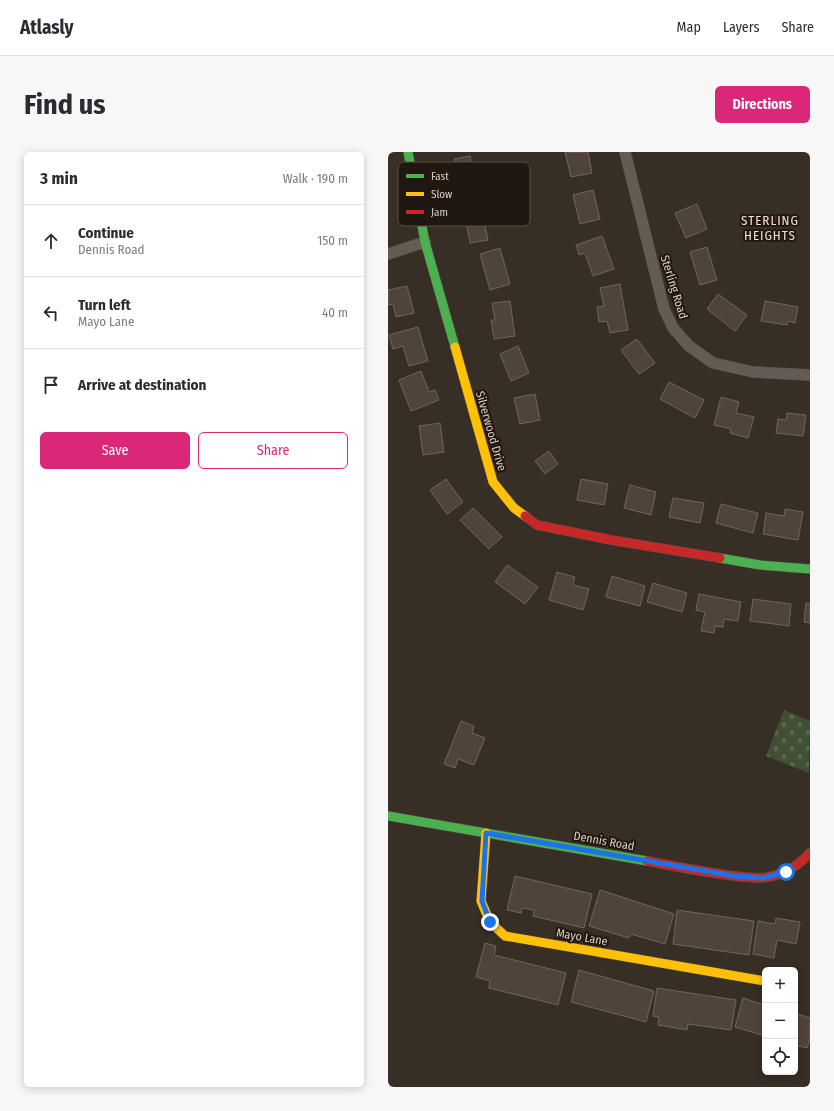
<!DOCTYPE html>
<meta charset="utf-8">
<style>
body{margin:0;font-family:"Fira Sans Condensed",sans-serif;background:#f7f7f7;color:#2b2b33}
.controls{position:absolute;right:12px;bottom:12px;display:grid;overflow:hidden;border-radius:6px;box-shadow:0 2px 10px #0003}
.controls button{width:36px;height:36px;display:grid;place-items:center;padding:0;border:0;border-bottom:1px solid #e1e1e2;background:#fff;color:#2b2b33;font:20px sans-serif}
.stop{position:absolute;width:12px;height:12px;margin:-9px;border:3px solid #1a73e8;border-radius:50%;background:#fff}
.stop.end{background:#1a73e8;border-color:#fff;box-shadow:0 1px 4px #0008}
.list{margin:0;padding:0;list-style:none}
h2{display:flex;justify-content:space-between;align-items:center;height:52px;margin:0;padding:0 16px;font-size:17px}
h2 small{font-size:13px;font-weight:400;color:#7c7c81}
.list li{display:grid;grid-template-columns:26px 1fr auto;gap:12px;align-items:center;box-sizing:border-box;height:72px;padding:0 16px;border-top:1px solid #e1e1e2}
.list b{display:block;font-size:15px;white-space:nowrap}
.list p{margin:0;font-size:13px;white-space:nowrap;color:#7c7c81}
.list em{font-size:13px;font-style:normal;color:#7c7c81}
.actions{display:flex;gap:8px;padding:12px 16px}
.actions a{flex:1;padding:9px 0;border:1px solid #db2777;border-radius:6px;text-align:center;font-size:14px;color:#db2777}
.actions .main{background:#db2777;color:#fff}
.icon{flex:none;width:22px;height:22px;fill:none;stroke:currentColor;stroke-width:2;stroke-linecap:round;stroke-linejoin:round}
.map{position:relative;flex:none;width:422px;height:935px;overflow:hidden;border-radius:6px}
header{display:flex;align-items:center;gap:24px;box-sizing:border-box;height:56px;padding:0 20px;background:#fff;border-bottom:1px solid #e1e1e2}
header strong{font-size:19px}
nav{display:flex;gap:22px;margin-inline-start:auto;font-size:14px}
.intro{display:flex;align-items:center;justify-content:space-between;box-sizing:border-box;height:96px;padding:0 24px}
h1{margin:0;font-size:28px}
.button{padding:10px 18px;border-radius:6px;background:#db2777;color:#fff;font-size:14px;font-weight:700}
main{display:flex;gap:24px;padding:0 24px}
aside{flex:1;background:#fff;border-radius:6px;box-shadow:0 2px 10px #0003}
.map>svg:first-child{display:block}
.cemetery{fill:url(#cemetery-stones)}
.building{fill:#50443a;stroke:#6e665e}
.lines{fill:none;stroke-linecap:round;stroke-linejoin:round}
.street-casing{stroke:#534a42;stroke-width:12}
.fast-casing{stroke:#534a42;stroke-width:10}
.slow-casing{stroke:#534a42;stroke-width:10}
.jam-casing{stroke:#534a42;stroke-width:10}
.street{stroke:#635c55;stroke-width:11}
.fast{stroke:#4caf50;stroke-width:9}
.slow{stroke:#ffc107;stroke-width:9}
.jam{stroke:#c62828;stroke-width:9}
.route{stroke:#1a73e8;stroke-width:5}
.labels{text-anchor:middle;stroke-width:4;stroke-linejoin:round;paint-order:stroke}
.street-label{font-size:12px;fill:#dbcfc5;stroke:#201710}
.neighbourhood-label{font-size:13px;letter-spacing:1px;fill:#f6dfca;stroke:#201710}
.key{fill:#201710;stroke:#584e46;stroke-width:1}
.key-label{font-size:11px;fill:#dbcfc5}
</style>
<header>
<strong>Atlasly</strong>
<nav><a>Map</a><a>Layers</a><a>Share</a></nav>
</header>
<div class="intro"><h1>Find us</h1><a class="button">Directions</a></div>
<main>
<aside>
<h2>3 min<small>Walk · 190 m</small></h2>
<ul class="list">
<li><svg class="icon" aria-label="ahead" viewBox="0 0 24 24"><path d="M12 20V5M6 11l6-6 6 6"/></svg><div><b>Continue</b><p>Dennis Road</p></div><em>150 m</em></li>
<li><svg class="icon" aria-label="left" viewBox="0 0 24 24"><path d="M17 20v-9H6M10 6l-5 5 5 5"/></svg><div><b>Turn left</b><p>Mayo Lane</p></div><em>40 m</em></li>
<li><svg class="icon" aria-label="arrive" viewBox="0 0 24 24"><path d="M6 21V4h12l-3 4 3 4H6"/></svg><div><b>Arrive at destination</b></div></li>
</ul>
<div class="actions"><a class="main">Save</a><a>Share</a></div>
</aside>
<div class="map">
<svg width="422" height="935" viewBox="0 0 422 935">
<defs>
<pattern id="cemetery-stones" width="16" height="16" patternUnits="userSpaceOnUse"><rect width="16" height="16" fill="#414f34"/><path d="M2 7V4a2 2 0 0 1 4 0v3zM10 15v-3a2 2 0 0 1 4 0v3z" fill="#5c6750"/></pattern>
</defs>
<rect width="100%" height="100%" fill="#372e25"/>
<path class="cemetery" d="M396,558L422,569L421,621L378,604Z"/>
<path class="building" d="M177,0H200L204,21L183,25Z
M82,4L90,38L73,42L66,7Z
M205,38L212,67L192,72L185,43Z
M92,51L100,88L82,91L75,54Z
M309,52L319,77L298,86L287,61Z
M214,84L226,117L205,124L197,101L191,103L188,93Z
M319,95L329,128L312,133L302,100Z
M112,96L122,132L102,138L92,102Z
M232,132L240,178L222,181L219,169L211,170L209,155L216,154L212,136Z
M19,134L26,161L8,165L5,152L0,153V138Z
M330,142L359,163L347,179L319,157Z
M122,149L127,184L106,187L103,168H107L104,151Z
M377,149L410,155L407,171L400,169L399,173L373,169Z
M30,175L40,209L21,214L15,194L5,197L1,183Z
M249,187L267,211L251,222L233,198Z
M130,194L141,221L123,229L112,202Z
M33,219L41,240L47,238L51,248L23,259L11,228Z
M281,230L316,248L307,266L272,247Z
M147,242L152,268L132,272L126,246Z
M333,245L351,250L348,261L366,265L360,286L342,281L343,277L326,273Z
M399,261L418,263L415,284L388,281L390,267L398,268Z
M52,271L56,300L35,303L31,274Z
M161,299L170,312L157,322L147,309Z
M58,327L75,350L59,362L42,338Z
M193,327L220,332L216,353L189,348Z
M242,333L268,340L263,363L236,356Z
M285,346L316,351L312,371L281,365Z
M333,352L370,361L365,381L328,371Z
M85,356L114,385L101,397L72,368Z
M397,357L415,360L410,388L375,382L378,361L396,364Z
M119,413L150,435L137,452L107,430Z
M169,420L187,425L185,433L201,437L195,458L161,448Z
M224,424L257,434L252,454L218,445Z
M265,431L299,441L294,460L259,450Z
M311,442L353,450L350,469L336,467L335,475L327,474L326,481L313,479L317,460L308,458Z
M365,447L403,452L401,474L362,469Z
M418,451L422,452V471L416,470Z
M73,569L86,574L84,581L97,586L86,613L70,607L67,616L56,612Z
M127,724L204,742L196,776L145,764L146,758L134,756L133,761L119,758Z
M212,738L286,762L277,792L243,782L241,786L201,774Z
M289,758L366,769L361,803L285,792Z
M388,766L412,770L408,792L389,788L386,806L365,802L370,769L387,772Z
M97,791L108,794L106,803L178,821L170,853L101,836L102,829L88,825Z
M191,818L266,839L258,870L183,850Z
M269,836L348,848L343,878L300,872L299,878L270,873L271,865L265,864Z
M355,846L377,853V884L347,875Z
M407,861L422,866V887L419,896L407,893Z"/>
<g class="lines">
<defs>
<path id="street" d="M237,0L276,157L285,176L301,194L325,211L365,220L422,223
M0,102L37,90"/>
<path id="fast" d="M20,0L37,90L67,195
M332,406L372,413L422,417
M0,664L259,709"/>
<path id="slow" d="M67,195L105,330L126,356L137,364
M98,681L93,749L102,770L117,784L377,829"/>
<path id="jam" d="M137,364L149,373L223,388L332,406
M259,709C291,715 324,722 356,725C364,725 372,727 380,725C397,722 411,713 422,701"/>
</defs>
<use href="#street" class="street-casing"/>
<use href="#fast" class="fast-casing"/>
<use href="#slow" class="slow-casing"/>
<use href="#jam" class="jam-casing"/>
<use href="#street" class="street"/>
<use href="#fast" class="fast"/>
<use href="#slow" class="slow"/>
<use href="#jam" class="jam"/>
</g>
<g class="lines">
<path class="route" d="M102,770L94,749L98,681L346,724L375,726L398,720"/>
</g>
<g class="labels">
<g class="street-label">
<text transform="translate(286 135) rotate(73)" y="4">Sterling Road</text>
<text transform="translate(103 279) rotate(74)" y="4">Silverwood Drive</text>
<text transform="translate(216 689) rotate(10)" y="4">Dennis Road</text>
<text transform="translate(194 785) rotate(10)" y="4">Mayo Lane</text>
</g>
<g class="neighbourhood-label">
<text x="382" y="73">STERLING<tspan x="382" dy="15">HEIGHTS</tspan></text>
</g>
</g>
<rect x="10" y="10" width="132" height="64" rx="6" class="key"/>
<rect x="18" y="22" width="18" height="4" fill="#4caf50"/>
<rect x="18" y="40" width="18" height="4" fill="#ffc107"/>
<rect x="18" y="58" width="18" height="4" fill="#c62828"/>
<g class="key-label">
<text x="43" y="28">Fast</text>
<text x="43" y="46">Slow</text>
<text x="43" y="64">Jam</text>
</g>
</svg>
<div class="controls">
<button>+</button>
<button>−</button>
<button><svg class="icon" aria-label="locate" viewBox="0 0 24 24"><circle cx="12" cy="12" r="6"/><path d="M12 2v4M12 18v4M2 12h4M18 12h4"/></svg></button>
</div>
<div class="stop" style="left:398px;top:720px"></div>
<div class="stop end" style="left:102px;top:770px"></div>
</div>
</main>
